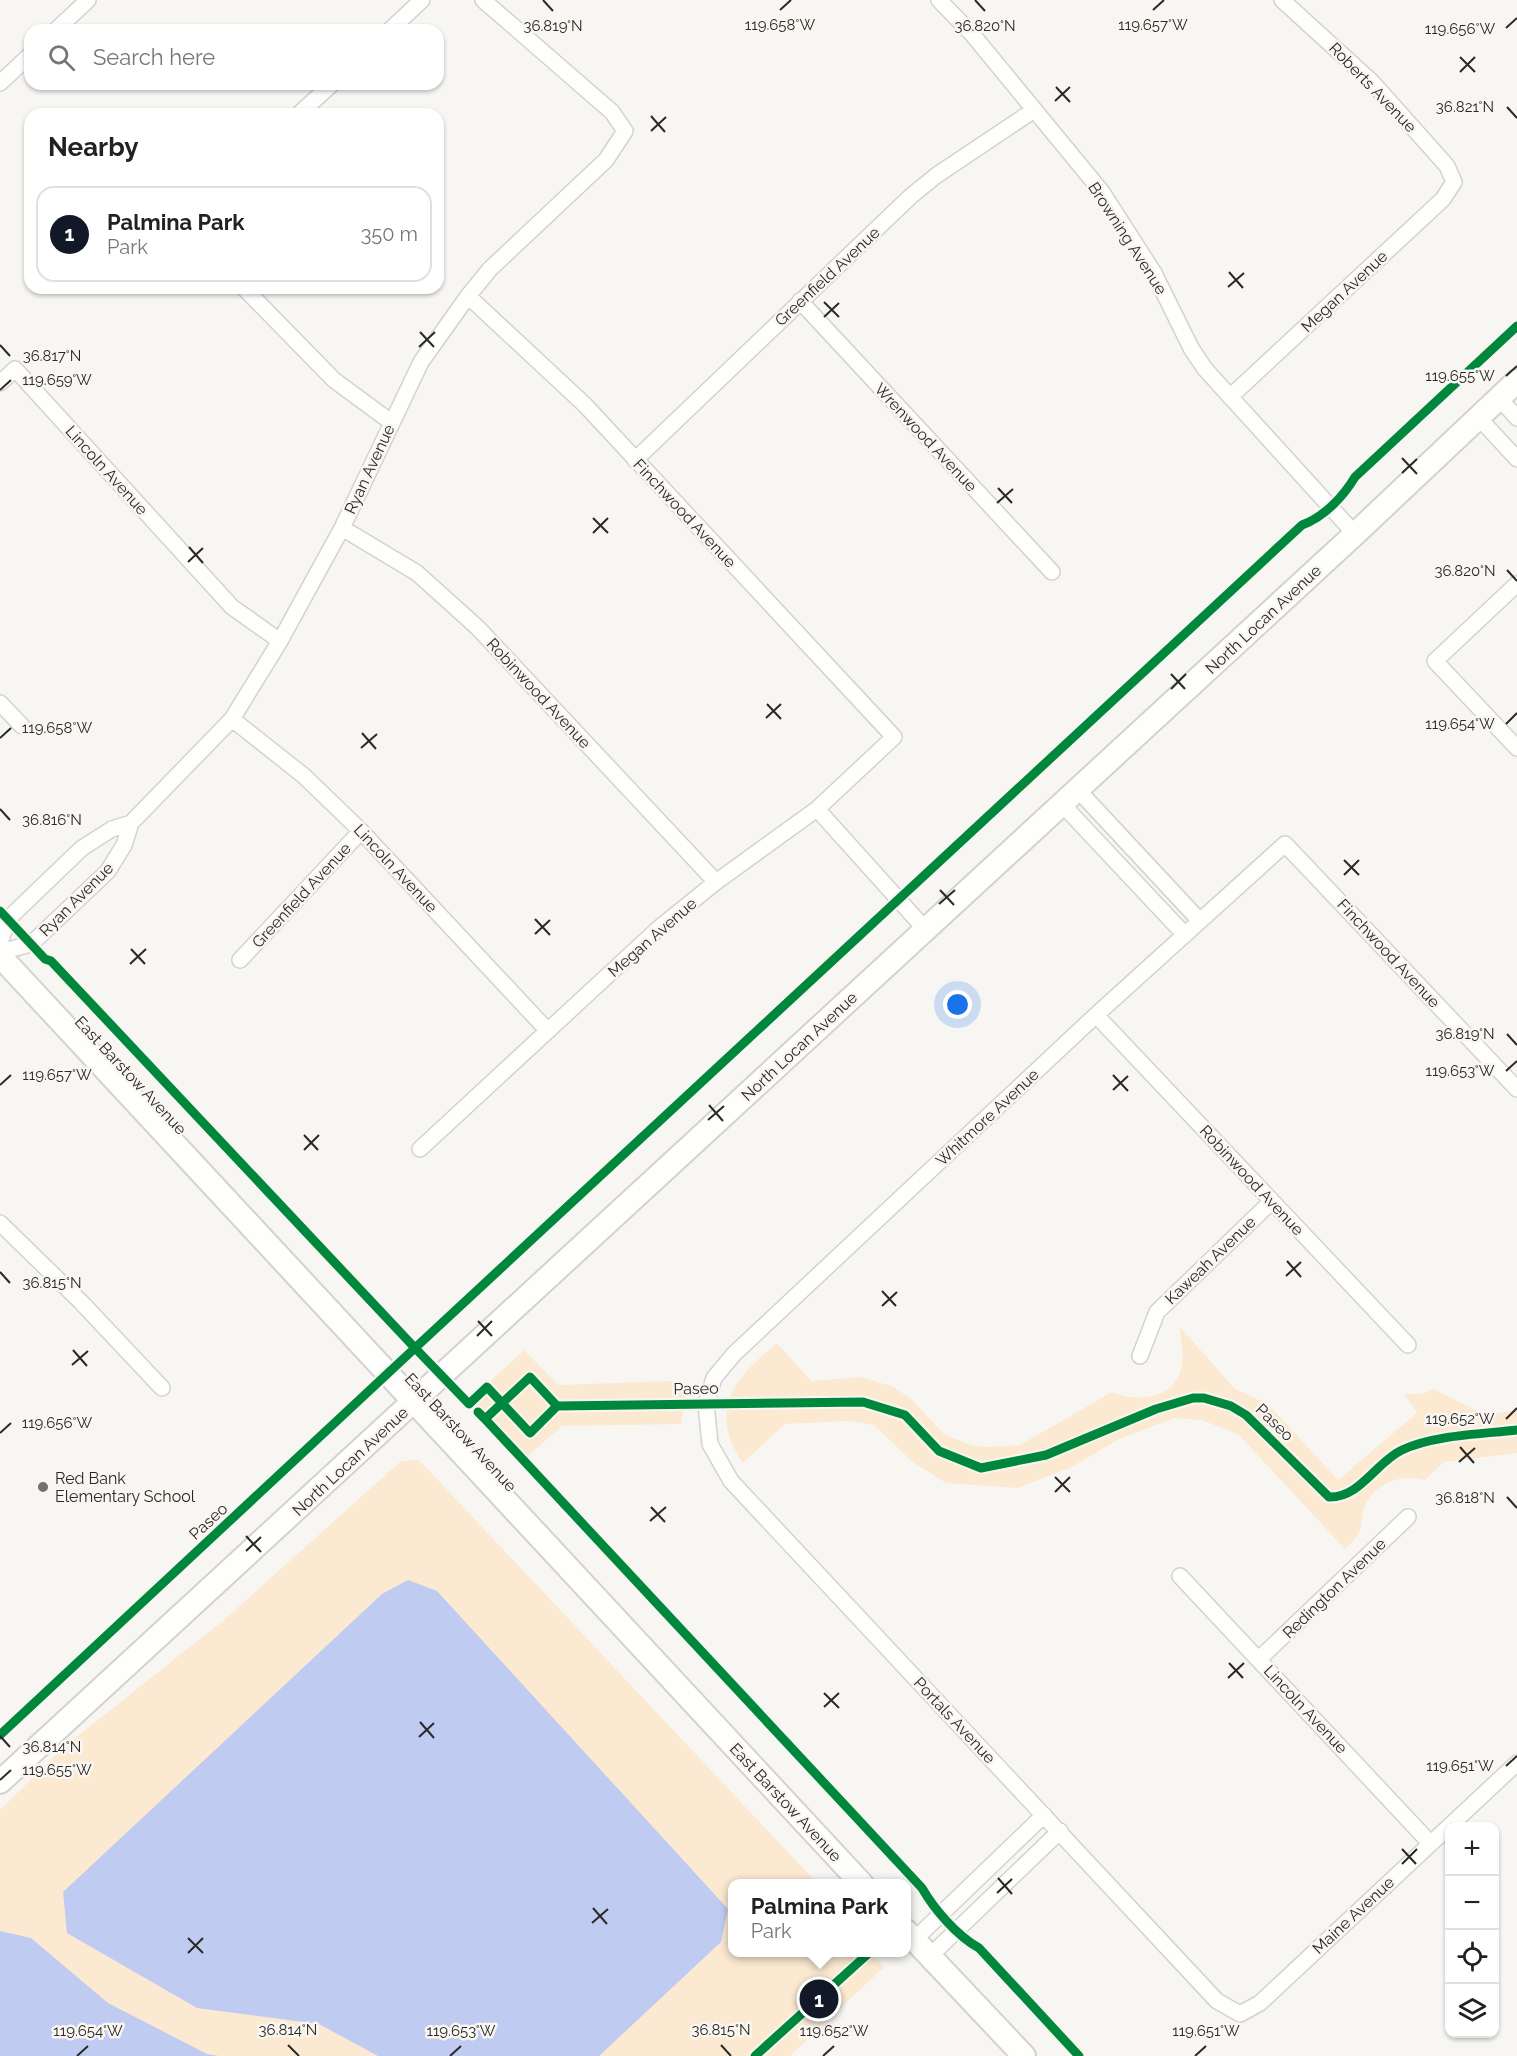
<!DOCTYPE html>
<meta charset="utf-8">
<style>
body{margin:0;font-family:Raleway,sans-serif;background:#f2f2f2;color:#222}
.controls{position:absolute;right:18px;bottom:18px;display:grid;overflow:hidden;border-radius:12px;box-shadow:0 2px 4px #0004}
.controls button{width:54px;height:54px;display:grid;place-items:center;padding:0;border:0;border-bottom:2px solid #e0e0e0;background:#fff;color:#222;font:30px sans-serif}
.you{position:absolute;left:958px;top:1005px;width:21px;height:21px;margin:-15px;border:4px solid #fff;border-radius:50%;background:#1a73e8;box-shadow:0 0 0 9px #1a73e833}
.badge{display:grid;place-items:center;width:39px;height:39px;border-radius:50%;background:#111827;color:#fff;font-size:20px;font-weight:700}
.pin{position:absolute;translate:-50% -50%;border:3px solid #fff;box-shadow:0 2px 6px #0006}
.popup{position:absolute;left:728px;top:1879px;width:183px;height:78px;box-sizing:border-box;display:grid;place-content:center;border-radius:12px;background:#fff;filter:drop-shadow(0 2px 4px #0005);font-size:20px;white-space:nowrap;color:#767676}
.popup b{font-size:22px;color:#222}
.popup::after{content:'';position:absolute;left:50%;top:100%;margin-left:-12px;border:12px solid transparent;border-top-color:#fff}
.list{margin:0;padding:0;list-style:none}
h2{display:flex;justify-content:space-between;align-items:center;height:78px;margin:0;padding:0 24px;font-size:26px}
h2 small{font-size:20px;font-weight:400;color:#767676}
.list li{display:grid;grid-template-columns:39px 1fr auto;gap:18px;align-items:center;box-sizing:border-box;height:96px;margin:0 12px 12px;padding:0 12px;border:2px solid #e0e0e0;border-radius:18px}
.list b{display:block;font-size:22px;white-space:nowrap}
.list p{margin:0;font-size:20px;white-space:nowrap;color:#767676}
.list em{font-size:20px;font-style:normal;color:#767676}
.icon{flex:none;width:33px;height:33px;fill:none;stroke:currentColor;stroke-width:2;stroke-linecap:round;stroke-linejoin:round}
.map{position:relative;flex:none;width:1517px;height:2056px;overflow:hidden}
.search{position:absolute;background:#fff;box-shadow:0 2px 4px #0004;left:24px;top:24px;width:420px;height:66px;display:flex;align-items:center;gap:15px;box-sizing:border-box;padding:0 21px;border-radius:18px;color:#767676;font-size:22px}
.panel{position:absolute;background:#fff;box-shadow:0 2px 4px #0004;left:24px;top:108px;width:420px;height:186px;border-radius:18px}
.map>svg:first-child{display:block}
.green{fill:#fce9d1}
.water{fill:#bfcbf1}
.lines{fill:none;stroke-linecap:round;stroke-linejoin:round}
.street-casing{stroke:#d4d2d1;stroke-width:18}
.secondary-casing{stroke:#d4d2d1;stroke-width:26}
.street{stroke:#fefefd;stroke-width:15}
.secondary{stroke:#fefefd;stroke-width:22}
.cycleway-casing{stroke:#faf6f1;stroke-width:13}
.cycleway{stroke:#00873e;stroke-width:9}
.ticks{fill:none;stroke:#2a2927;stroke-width:2}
.poi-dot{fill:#72716e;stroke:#faf6f1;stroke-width:2}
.labels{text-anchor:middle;stroke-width:5;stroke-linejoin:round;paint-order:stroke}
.street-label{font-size:16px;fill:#2a2927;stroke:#faf6f1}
.poi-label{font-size:16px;fill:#2a2927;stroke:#faf6f1;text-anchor:start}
.ticks-label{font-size:15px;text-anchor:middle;fill:#2a2927;stroke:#faf6f1;stroke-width:5;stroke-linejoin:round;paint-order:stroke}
</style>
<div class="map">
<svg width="1517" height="2056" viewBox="0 0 1517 2056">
<rect width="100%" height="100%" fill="#f8f6f3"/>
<path class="green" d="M1180,1327L1235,1389L1268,1404L1338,1480L1417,1413L1404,1394H1422L1433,1389L1485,1415L1517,1410V1453L1444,1462L1425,1480C1399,1473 1372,1484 1363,1511C1362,1517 1362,1525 1360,1530C1357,1538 1350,1544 1345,1549L1239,1435L1202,1420L1175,1418L1119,1439L1070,1468L1017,1488L946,1483L914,1463L874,1425L850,1421L785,1424L743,1463C707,1410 734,1378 777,1343L811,1381L861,1377L894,1387L911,1399L944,1434L971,1445L988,1447L1020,1445L1112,1392C1138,1403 1177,1399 1182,1364C1184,1352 1180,1339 1180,1327Z
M524,1350L558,1385L669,1381L688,1384L681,1424L562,1426L519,1464L474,1413L472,1398Z
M419,1460L817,1883L732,1884V1952L871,1953L884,1967L790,2056H0V1810L65,1746L224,1620L401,1461Z"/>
<path class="water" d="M408,1580L437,1591L728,1909L721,1942L599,2056H378L319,2024L197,2008L67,1933L63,1892L382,1594Z
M0,1931L31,1938L108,2003L207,2054L219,2056H0Z"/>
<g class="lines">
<defs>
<path id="street" d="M939,0L972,34L1102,192L1154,273L1191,348L1205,369L1355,534
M56,30L88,0
M390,30L422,0
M0,83L30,55
M299,114L332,84
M244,288L334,380L391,422
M800,301L1052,572
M0,383L15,369L232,607L280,641
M1230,397L1443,199L1454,182L1447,166L1372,82L1282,0
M1499,398L1517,418
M1478,417L1517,459
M635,460L911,196L937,175L1034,110
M342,528L417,573L478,628L716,882
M1517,584L1435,661L1517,748
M0,703L22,726
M232,719L304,776L361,831L548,1031
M1078,790L1200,921
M1062,804L1185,935
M817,809L925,929
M0,943L8,919L82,848L112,829L131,823
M0,952L31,944L108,871L124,845L131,823L232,719L280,641L342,528L421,362L468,296L490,269L606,160L625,131L612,112L483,0
M240,960L361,831
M1096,1015L1408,1345
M1517,1089L1285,844L1096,1015L734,1354L714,1378L706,1404L710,1444L731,1481L1217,2001L1240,2014L1260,2003L1517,1763
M420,1149L659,928L716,882L817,809L894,737L585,405L468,296
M0,1223L81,1302L162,1388
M1140,1356L1157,1312L1272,1201
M1180,1576L1430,1843
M1259,1659L1408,1517
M914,1940L1044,1815
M930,1956L1060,1831"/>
<path id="secondary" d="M0,956L862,1884
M0,1782L1355,534L1517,381
M906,1931L1024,2056"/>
</defs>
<use href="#street" class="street-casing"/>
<use href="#secondary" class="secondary-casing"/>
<use href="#street" class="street"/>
<use href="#secondary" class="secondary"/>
<defs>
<path id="cycleway" d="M0,911L45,959L51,961L415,1348L1302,525C1324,517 1343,497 1355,477L1517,326
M478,1412L485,1419L530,1377L557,1406
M485,1419L922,1888C934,1909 957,1936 979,1948L1079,2056
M0,1735L415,1348L469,1404L487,1387L530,1433L557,1406L863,1402L905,1415L939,1451L981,1468L1046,1455L1156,1409L1193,1398H1204L1231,1406L1246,1415L1329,1497C1360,1498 1376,1462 1402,1450C1433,1435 1483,1434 1517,1430
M755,2056L870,1952"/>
</defs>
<use href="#cycleway" class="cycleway-casing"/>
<use href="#cycleway" class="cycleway"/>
</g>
<path class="ticks" d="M543,0L553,11M975,0L985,11M780,10L791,0M1153,10L1164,0M1506,28L1517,18M1460,57L1475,72M1460,72L1475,57M1056,87L1070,102M1055,101L1070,87M1507,107L1517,118M651,116L665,132M651,131L666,117M1229,272L1243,288M1228,287L1244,273M824,302L839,317M824,317L839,303M420,332L434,347M0,345L10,356M419,347L435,332M1506,376L1517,366M0,390L11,380M1402,458L1417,474M1402,473L1417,459M998,488L1012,503M997,503L1013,489M593,518L608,533M593,533L608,518M189,547L203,563M188,562L203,548M1507,570L1517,581M1171,674L1185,689M1171,689L1186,674M767,704L781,719M766,718L781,704M1506,724L1517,713M362,733L376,749M0,738L11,728M361,748L377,734M0,809L10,820M1344,860L1359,875M1344,875L1359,860M940,890L954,905M939,904L955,890M535,919L550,935M535,934L550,920M131,949L145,964M130,964L146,949M1507,1034L1517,1045M1506,1071L1517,1061M1113,1075L1128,1091M0,1085L11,1075M1113,1090L1128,1076M709,1105L723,1121M708,1120L724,1106M304,1135L318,1150M304,1150L319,1135M1287,1261L1301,1277M0,1272L10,1283M1286,1276L1301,1262M882,1291L896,1306M882,1306L897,1292M478,1321L492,1336M477,1336L492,1321M73,1350L87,1366M72,1365L88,1351M1506,1419L1517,1408M0,1433L11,1423M1460,1447L1474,1463M1459,1462L1475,1448M1055,1477L1070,1492M1055,1492L1070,1477M1507,1497L1517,1508M651,1507L665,1522M650,1521L666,1507M246,1536L261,1552M246,1551L261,1537M1229,1663L1243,1678M1228,1678L1244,1663M824,1693L839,1708M824,1707L839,1693M420,1722L434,1738M0,1736L10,1747M419,1737L434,1723M1506,1766L1517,1756M0,1780L11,1770M1402,1849L1416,1864M1402,1864L1417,1849M998,1878L1012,1894M997,1893L1012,1879M593,1908L607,1924M592,1923L608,1909M188,1938L203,1953M188,1953L203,1938M288,2045L299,2056M721,2045L731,2056M77,2056L88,2046M450,2056L461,2046M823,2056L834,2046M1195,2056L1206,2046"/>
<circle class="poi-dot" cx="43" cy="1487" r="6"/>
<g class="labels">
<g class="street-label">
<text transform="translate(1373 87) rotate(46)" y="6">Roberts Avenue</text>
<text transform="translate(1128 238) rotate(57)" y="6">Browning Avenue</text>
<text transform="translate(827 276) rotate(-43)" y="6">Greenfield Avenue</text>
<text transform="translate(1344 291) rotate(-43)" y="6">Megan Avenue</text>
<text transform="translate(926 437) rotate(47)" y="6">Wrenwood Avenue</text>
<text transform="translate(369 469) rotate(-65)" y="6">Ryan Avenue</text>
<text transform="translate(107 470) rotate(48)" y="6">Lincoln Avenue</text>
<text transform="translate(685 513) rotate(47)" y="6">Finchwood Avenue</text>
<text transform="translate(1263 619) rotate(-43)" y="6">North Locan Avenue</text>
<text transform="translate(539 693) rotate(47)" y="6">Robinwood Avenue</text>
<text transform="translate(396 868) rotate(47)" y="6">Lincoln Avenue</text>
<text transform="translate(301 895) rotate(-47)" y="6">Greenfield Avenue</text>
<text transform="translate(76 899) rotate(-45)" y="6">Ryan Avenue</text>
<text transform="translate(652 937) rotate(-41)" y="6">Megan Avenue</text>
<text transform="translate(1389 953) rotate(47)" y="6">Finchwood Avenue</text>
<text transform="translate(799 1046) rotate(-43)" y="6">North Locan Avenue</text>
<text transform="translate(131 1075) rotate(47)" y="6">East Barstow Avenue</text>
<text transform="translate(987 1117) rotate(-43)" y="6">Whitmore Avenue</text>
<text transform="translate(1252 1180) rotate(47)" y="6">Robinwood Avenue</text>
<text transform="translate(1210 1260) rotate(-44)" y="6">Kaweah Avenue</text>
<text transform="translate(696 1388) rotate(-1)" y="6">Paseo</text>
<text transform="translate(1275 1422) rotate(44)" y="6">Paseo</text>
<text transform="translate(461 1432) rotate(47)" y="6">East Barstow Avenue</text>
<text transform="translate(350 1461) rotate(-43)" y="6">North Locan Avenue</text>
<text transform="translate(208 1521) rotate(-43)" y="6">Paseo</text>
<text transform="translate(1334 1588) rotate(-44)" y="6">Redington Avenue</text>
<text transform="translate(1306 1709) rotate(47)" y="6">Lincoln Avenue</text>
<text transform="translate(955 1720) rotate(47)" y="6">Portals Avenue</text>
<text transform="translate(786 1802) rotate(47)" y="6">East Barstow Avenue</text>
<text transform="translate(1353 1915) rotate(-43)" y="6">Maine Avenue</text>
</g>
<g class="poi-label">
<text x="55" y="1484">Red Bank<tspan x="55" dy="18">Elementary School</tspan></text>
</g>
</g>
<g class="ticks-label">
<text x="780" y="30">119.658°W</text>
<text x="1153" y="30">119.657°W</text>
<text x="553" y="31">36.819°N</text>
<text x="985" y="31">36.820°N</text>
<text x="1460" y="34">119.656°W</text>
<text x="1465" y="112">36.821°N</text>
<text x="52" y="361">36.817°N</text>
<text x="1460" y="381">119.655°W</text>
<text x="57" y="385">119.659°W</text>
<text x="1465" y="576">36.820°N</text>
<text x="1460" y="729">119.654°W</text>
<text x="57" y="733">119.658°W</text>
<text x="52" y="825">36.816°N</text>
<text x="1465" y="1039">36.819°N</text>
<text x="1460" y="1076">119.653°W</text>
<text x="57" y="1080">119.657°W</text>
<text x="52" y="1288">36.815°N</text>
<text x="1460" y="1424">119.652°W</text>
<text x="57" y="1428">119.656°W</text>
<text x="1465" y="1503">36.818°N</text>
<text x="52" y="1752">36.814°N</text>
<text x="1460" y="1771">119.651°W</text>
<text x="57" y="1775">119.655°W</text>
<text x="288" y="2035">36.814°N</text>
<text x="721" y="2035">36.815°N</text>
<text x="88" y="2036">119.654°W</text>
<text x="461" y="2036">119.653°W</text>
<text x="834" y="2036">119.652°W</text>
<text x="1206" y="2036">119.651°W</text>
</g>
</svg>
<div class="controls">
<button>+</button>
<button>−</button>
<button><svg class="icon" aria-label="locate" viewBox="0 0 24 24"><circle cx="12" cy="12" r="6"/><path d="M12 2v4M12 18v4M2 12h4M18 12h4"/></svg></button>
<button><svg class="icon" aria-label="layers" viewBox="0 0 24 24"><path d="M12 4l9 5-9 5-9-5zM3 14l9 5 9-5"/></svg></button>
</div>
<div class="you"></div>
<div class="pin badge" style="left:819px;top:1999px">1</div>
<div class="popup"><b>Palmina Park</b>Park</div>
<div class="search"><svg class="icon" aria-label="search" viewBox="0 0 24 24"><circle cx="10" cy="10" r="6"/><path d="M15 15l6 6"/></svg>Search here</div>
<section class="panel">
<h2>Nearby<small></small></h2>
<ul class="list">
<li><span class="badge">1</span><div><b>Palmina Park</b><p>Park</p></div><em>350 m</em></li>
</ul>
</section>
</div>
